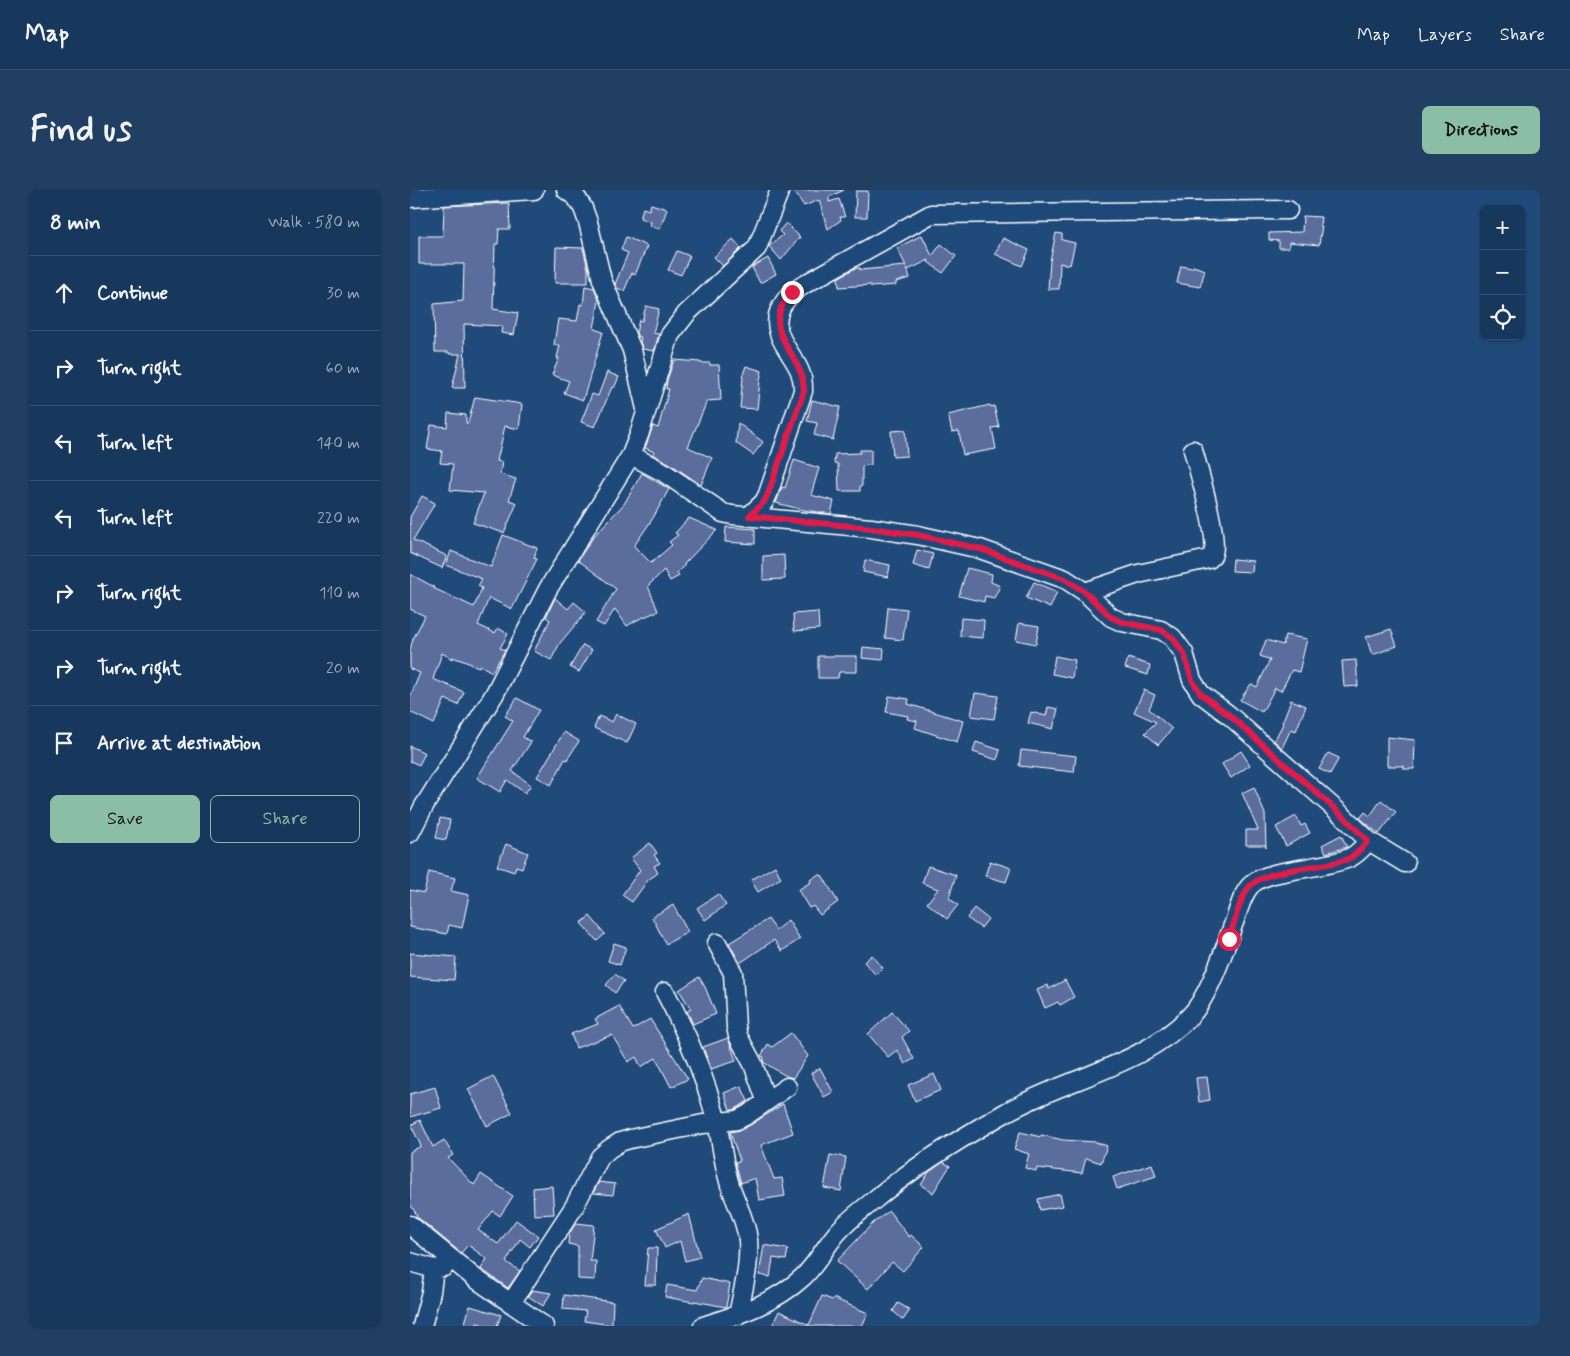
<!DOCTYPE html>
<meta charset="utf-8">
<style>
body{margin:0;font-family:Mynerve,sans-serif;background:#203f62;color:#f1f3f6}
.controls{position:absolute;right:15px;top:15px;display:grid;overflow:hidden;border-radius:8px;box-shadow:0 1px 4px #0004}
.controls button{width:45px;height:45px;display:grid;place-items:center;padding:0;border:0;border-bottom:1px solid #365272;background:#17385c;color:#f1f3f6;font:25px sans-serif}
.stop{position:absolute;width:15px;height:15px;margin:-11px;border:4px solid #e11d48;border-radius:50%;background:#fff}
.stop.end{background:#e11d48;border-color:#fff;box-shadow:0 1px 5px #0008}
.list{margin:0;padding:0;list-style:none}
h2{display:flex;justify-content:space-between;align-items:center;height:65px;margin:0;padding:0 20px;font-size:21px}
h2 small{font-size:16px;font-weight:400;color:#9eacbb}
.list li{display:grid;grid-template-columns:32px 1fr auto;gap:15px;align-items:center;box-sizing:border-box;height:75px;padding:0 20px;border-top:1px solid #365272}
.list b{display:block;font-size:19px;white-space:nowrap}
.list em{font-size:16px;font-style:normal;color:#9eacbb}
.actions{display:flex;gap:10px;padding:15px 20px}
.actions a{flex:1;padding:11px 0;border:1px solid #8abfa5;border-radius:8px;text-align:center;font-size:18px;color:#8abfa5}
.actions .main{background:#8abfa5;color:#111}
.icon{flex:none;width:28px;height:28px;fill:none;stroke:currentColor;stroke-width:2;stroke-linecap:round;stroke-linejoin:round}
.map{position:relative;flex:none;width:1130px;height:1136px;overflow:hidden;border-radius:8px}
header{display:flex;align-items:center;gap:30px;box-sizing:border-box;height:70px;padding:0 25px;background:#17385c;border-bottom:1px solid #365272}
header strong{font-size:24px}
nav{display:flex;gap:28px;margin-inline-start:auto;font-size:18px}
.intro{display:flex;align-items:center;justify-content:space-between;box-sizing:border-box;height:120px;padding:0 30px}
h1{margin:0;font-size:35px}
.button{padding:12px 22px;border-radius:8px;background:#8abfa5;color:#111;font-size:18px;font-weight:700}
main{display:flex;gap:30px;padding:0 30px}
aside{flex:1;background:#17385c;border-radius:8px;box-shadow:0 1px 4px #0004}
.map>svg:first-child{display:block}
.building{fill:#5a6d9c;stroke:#fff}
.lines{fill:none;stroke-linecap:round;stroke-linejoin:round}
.minor-casing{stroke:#fff;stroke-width:21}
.minor{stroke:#1f4a7a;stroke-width:18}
.route{stroke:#e11d48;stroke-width:6}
</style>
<header>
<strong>Map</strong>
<nav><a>Map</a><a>Layers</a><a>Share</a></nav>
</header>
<div class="intro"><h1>Find us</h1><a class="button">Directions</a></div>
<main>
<aside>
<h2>8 min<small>Walk · 580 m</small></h2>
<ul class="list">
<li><svg class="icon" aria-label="ahead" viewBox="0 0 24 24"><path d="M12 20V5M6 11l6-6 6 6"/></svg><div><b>Continue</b></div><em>30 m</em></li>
<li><svg class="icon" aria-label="right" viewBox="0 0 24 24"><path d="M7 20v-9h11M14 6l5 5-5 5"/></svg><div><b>Turn right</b></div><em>60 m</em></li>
<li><svg class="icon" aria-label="left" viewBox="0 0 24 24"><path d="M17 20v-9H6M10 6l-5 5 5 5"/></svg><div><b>Turn left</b></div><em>140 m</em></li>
<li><svg class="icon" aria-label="left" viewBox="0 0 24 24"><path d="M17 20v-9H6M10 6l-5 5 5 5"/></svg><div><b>Turn left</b></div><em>220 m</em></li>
<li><svg class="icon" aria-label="right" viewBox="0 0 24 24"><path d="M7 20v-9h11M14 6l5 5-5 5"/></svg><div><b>Turn right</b></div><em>110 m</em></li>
<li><svg class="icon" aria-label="right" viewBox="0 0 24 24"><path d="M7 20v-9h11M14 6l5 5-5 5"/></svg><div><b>Turn right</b></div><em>20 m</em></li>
<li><svg class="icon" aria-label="arrive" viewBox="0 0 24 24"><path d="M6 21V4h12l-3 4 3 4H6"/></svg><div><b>Arrive at destination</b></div></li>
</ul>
<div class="actions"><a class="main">Save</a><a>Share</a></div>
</aside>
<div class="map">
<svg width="1130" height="1136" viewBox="0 0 1130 1136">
<rect width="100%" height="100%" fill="#1f4a7a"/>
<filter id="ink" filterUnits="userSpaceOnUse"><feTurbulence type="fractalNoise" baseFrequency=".02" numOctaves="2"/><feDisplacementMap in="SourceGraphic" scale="10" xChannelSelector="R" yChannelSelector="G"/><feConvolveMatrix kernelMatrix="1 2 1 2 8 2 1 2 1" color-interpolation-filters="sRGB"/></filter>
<g filter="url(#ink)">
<path class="building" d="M383,0H434L419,7V12L429,9L435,27H430L431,30L418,39L409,10L394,16Z
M446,1H458L457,27H445Z
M99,13L100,39H89L88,54H85L83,119L108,123L104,145L91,143L92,136L54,134L55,198H42L50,164H39V162H25L24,114L53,111L54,74H9V46H33L34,16Z
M241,14L257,19L250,39L240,36L241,32L230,28L233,18L239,20Z
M893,26L911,27L910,36H912L909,55L879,52V58H869V51L859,50V43L892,42Z
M376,33L390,47L371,70L359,56L373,45L369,41Z
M646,43L652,44V50L665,53L660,75L650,73L649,99H638L640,71Z
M512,45L522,66L531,54L546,66L533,83L518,72L519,70L498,80L497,78L500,88L486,92V95L461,97V95L429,97L428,88L445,78H450V80L496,76L487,58Z
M216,47L237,56L225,85L222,83L214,101L207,98L205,94L218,63L211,60Z
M593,48L619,60L612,76L585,64Z
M323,49L331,58L313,76L304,67Z
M146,57L173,58L178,79V93H145Z
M267,61L280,66L271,85L258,80Z
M358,68L366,84L350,93L342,77Z
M771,76L782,78L783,76L795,80L790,97L767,93Z
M175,96L184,98L189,110L184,139L193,142L173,210L154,203L159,191L142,185L149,168H147L150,155H144L148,129L167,131L170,114L173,115Z
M236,116L249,119L243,143L249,144L244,161L233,159L230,152L231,147H228L226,143L229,130L232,131Z
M264,170L290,172V173H300V175H309L311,210L297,211L278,257L302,268L291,295L259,273L242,264L244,262L235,258L243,236L248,238L259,199H256L257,190Z
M336,176L352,181L350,190L347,219L330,218L333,187H332Z
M197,182L209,187L204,198L202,197L185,237L171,232L182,204L188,206Z
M65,207L112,214L109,239L95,236L87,271L92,272L90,284L106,289L99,310L107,313L94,343L63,333L74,303L40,300L43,274L30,273L32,261L17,259L21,235L37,237L38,223L56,225V233H58Z
M402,210L430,217L423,250L404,245L407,233L397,231Z
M580,215L581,217L584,216L589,237L582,238L586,259L553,265L549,241L542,242L538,225Z
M328,233L353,252L343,265L326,253Z
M495,240L497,266L483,267L481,241Z
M450,260H461V275L452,276V296H450V301H429L428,274L424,273L425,264L450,263Z
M384,270L409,278L401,305L424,311L421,324L394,320L366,313L372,297L375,298Z
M232,283L259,299L243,328L224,356L241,373L262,355L259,352L268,345L265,343L279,328L307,340L274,374L275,375L267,382L269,386L260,391L254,380L238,396L248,421L225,431L217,436L205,419L194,436L186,432L206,399L168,370L184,346L214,314Z
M12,306L25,313L3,350L37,366L32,378L0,363V327Z
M316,337L345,339V354L315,352Z
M93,345L127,358L124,368L127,369L102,419L79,408L68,435L85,443L88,438L98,444L90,458L95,460L82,482L70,475L69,477L43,467L42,469L32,463L23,489L54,502L48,515L35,509L24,534L0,522V507L10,483L0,479V460L3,449L15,426L0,419V384L24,397L23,398L64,417L72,398L68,396L72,389L36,375L41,361L81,377Z
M507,360L523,364L519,380L503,375Z
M374,365L375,389L353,390V366Z
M823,369L843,371L842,382L822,381Z
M455,370L480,375L478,387L453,382Z
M557,378L582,384L581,392L590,396L584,408L575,406L574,412L549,406Z
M624,392L647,402L640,418L616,408Z
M145,408L158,419L164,412L176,422L150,453L141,470L124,461L140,430L136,427Z
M478,417L497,419L493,450L475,448Z
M408,422L409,439L384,441L383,424Z
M551,428L574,430L573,448L550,446Z
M609,433L629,436L626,454L606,450Z
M981,439L987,456L962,465L956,447Z
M875,445L897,449L889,482L882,480L871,501L865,498L852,522L830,510L841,494L847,497L860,470L850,466L856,450L873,455Z
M173,455L182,460L169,482L160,477Z
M453,457L474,459L473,470L452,468Z
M408,466H447V482H429L428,488H408Z
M645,466L665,470L662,488L642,484Z
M718,468L740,475L738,485L715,478Z
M946,470L948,496L934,497L932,471Z
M734,500L745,505L739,519L762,539L748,555L735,543L746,532L724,522Z
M565,503L588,506L584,529L561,526Z
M479,506L499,509L498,514L553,531L547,552L505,538L507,531L497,529L498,526L476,522Z
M107,508L129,520L113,547L121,552L102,581L121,595L115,603L97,590L90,602L67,588L103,531L95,526Z
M881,510L896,516L886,541L881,539L872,558L864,551L873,534L872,533Z
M638,517L648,519L643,539L618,533L621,522L636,526Z
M206,524L226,534L217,553L184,538L189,526L202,532Z
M154,542L169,551L157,570L155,569L141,595L127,587Z
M977,547L1005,550L1004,579H994V576H977Z
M566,552L590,560L587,570L563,562Z
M0,556L15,563L9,575L0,571Z
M611,560L666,566L664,582L609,576Z
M831,561L840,575L821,588L812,574Z
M918,563L929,568L920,584L909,579Z
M844,597L855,624L856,658L855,655H836V640H848L832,603Z
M971,610L986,622L969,644L950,628L955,622L960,626Z
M886,626L891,636L895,634L900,643L876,656L866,637Z
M30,628L40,630L36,650L26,648Z
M931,645L937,657L916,663L912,655Z
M240,653L247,663L244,665L250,673L244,676L248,683L238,690L222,712L212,705L230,680L221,668Z
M96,654L118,663L112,678L106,676L104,682L87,676Z
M580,671L601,678L596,692L575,686Z
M365,676L371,688L348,702L341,690Z
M518,676L546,685L539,708L548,715L537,729L517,713L528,699L512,693Z
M19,682L45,688L41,701L59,705L52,738L39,735L37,744L0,737V700L14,703Z
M409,684L411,686L412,685L428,712L410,725L403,716L399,718L388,700L401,692L400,690Z
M308,704L316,715L295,730L287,718Z
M263,715L278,742L256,754L242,727Z
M564,718L578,729L571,738L557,728Z
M180,726L195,744L187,751L171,733Z
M358,729L366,740L378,730L390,749L372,761L364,750L330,773L319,753Z
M204,753L216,757L210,775L198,771Z
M0,763L46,767L44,790L0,787Z
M462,765L473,778L466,785L454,772Z
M205,784L214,791L205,803L196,795Z
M289,787L295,797L306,824L283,834L277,821L281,819L269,800Z
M655,790L664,807L650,815L648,812L635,818L627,800L638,795L639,799Z
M209,816L223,839L240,829L278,889L261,897L246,868L231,877L226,867L218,872L202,845L166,858L161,844L188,834L185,829Z
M482,822L499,841L492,847L504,869L495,874L487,860L478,867L458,844Z
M381,843L398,866L383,888L376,886L353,872L354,867L351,866L358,854L362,857Z
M318,848L326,871L301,879L293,857Z
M410,878L423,902L414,907L401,883Z
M524,884L531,900L505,911L498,895Z
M83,886L102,923L77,936L58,899Z
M797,887L800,910L789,912L786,888Z
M331,896L338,911L324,920H320L314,903Z
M25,897L31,918L0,927V904Z
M373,914L383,943L351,955L364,989L372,988L375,1006L349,1010L345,988L331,993L325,972L330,971L320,942L331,940L342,934Z
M10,930L23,957L34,950L43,965L38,968L64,995L71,984L103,1006L90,1026L83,1021L68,1040L88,1054L106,1030L128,1046L120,1057L110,1049L96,1072L110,1081L98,1098L71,1079L77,1069L58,1055L51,1063L6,1026L7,1025L0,1014V962L11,956L1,935Z
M610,942L631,947V945L653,950L686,952L697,956L691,973L676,968L672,983L627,978L626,981L615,978L619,964L604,959Z
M420,965L436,967L431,1001L414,998Z
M533,972L540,976L523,1003L511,995L519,982Z
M742,974L746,986L707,999L703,987Z
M189,992L205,994L203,1005L183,1003Z
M142,996L144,1024L124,1025L123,998Z
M650,1004L653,1016L630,1020L628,1009Z
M479,1021L499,1047L501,1045L514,1057L493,1081L482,1072L458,1099L427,1071L463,1033Z
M279,1024L290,1067L275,1071L270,1051L255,1058L246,1039Z
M166,1033L184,1035L180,1071H186L185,1090L168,1089V1056L158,1054L159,1044Z
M354,1055L378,1059L376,1070L363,1068L360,1087L349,1085Z
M238,1058H247L246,1095H235Z
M292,1088L320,1094L316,1117L284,1111V1112L255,1107L257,1095L287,1100Z
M122,1100L141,1103L133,1116L118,1106Z
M154,1105L203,1112L202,1135L174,1131L176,1121L153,1119Z
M412,1106L422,1110L423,1108L458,1123L452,1136H362L369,1121L399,1135Z
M488,1113L500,1120L493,1130L483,1121Z
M60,1116L91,1125L87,1136H78L67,1133L66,1136H54Z"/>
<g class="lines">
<defs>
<path id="minor" d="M156,0L166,7L173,18L178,32L192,90L222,160L236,219
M0,8L124,0
M221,265L253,282L313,323L322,325L461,338L508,345L570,359L655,389L675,402L701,427L712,432L751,440L762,447L774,463L782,490L791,504L819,525L933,626L959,651L995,673
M339,326L354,312L358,304L393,201C394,177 380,168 371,148C360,124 375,106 395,94L521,24L878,20
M675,402L728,384L799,369C800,367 803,366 803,363C809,349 788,278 783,260
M0,643L14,616L84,505L138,399L221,265L229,245L260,145L277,123L347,58L370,0
M307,753L323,783L326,837L328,846L343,874L356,910
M255,802C277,843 295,887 307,932C311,951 313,970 318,988C323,1009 336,1028 338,1050C340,1075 333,1100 328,1125
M0,1035L66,1089L134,1136
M0,1072L24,1079L34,1077
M101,1113L164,1017L190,967L199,959L210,952L220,949L293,934L327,930L337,925L377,897
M12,1136L21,1102L24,1079
M293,1136C328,1125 365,1113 393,1087C406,1075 415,1057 427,1043C437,1031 451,1021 463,1011C503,977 549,949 595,923C655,888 732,877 781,825C798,807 815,759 823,735C828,723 831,706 840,696C856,678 915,679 939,668C947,665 953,657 959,651"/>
</defs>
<use href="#minor" class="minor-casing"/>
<use href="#minor" class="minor"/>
</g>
</g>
<g class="lines" filter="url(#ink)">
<path class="route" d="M382,102C345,142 394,161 394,201L358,304L354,312L339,326L461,338L508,345L570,359L655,389L675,402L701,427L712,432L751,440L762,447L774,464L782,490L791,504L819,525L933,626L958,651C952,658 946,665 938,669C914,678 858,678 841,695C830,706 824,734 819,749"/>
</g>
</svg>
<div class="controls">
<button>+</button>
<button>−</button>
<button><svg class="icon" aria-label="locate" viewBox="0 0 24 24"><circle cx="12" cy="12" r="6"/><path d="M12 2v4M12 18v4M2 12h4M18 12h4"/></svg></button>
</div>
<div class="stop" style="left:819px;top:749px"></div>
<div class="stop end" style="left:382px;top:102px"></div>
</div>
</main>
